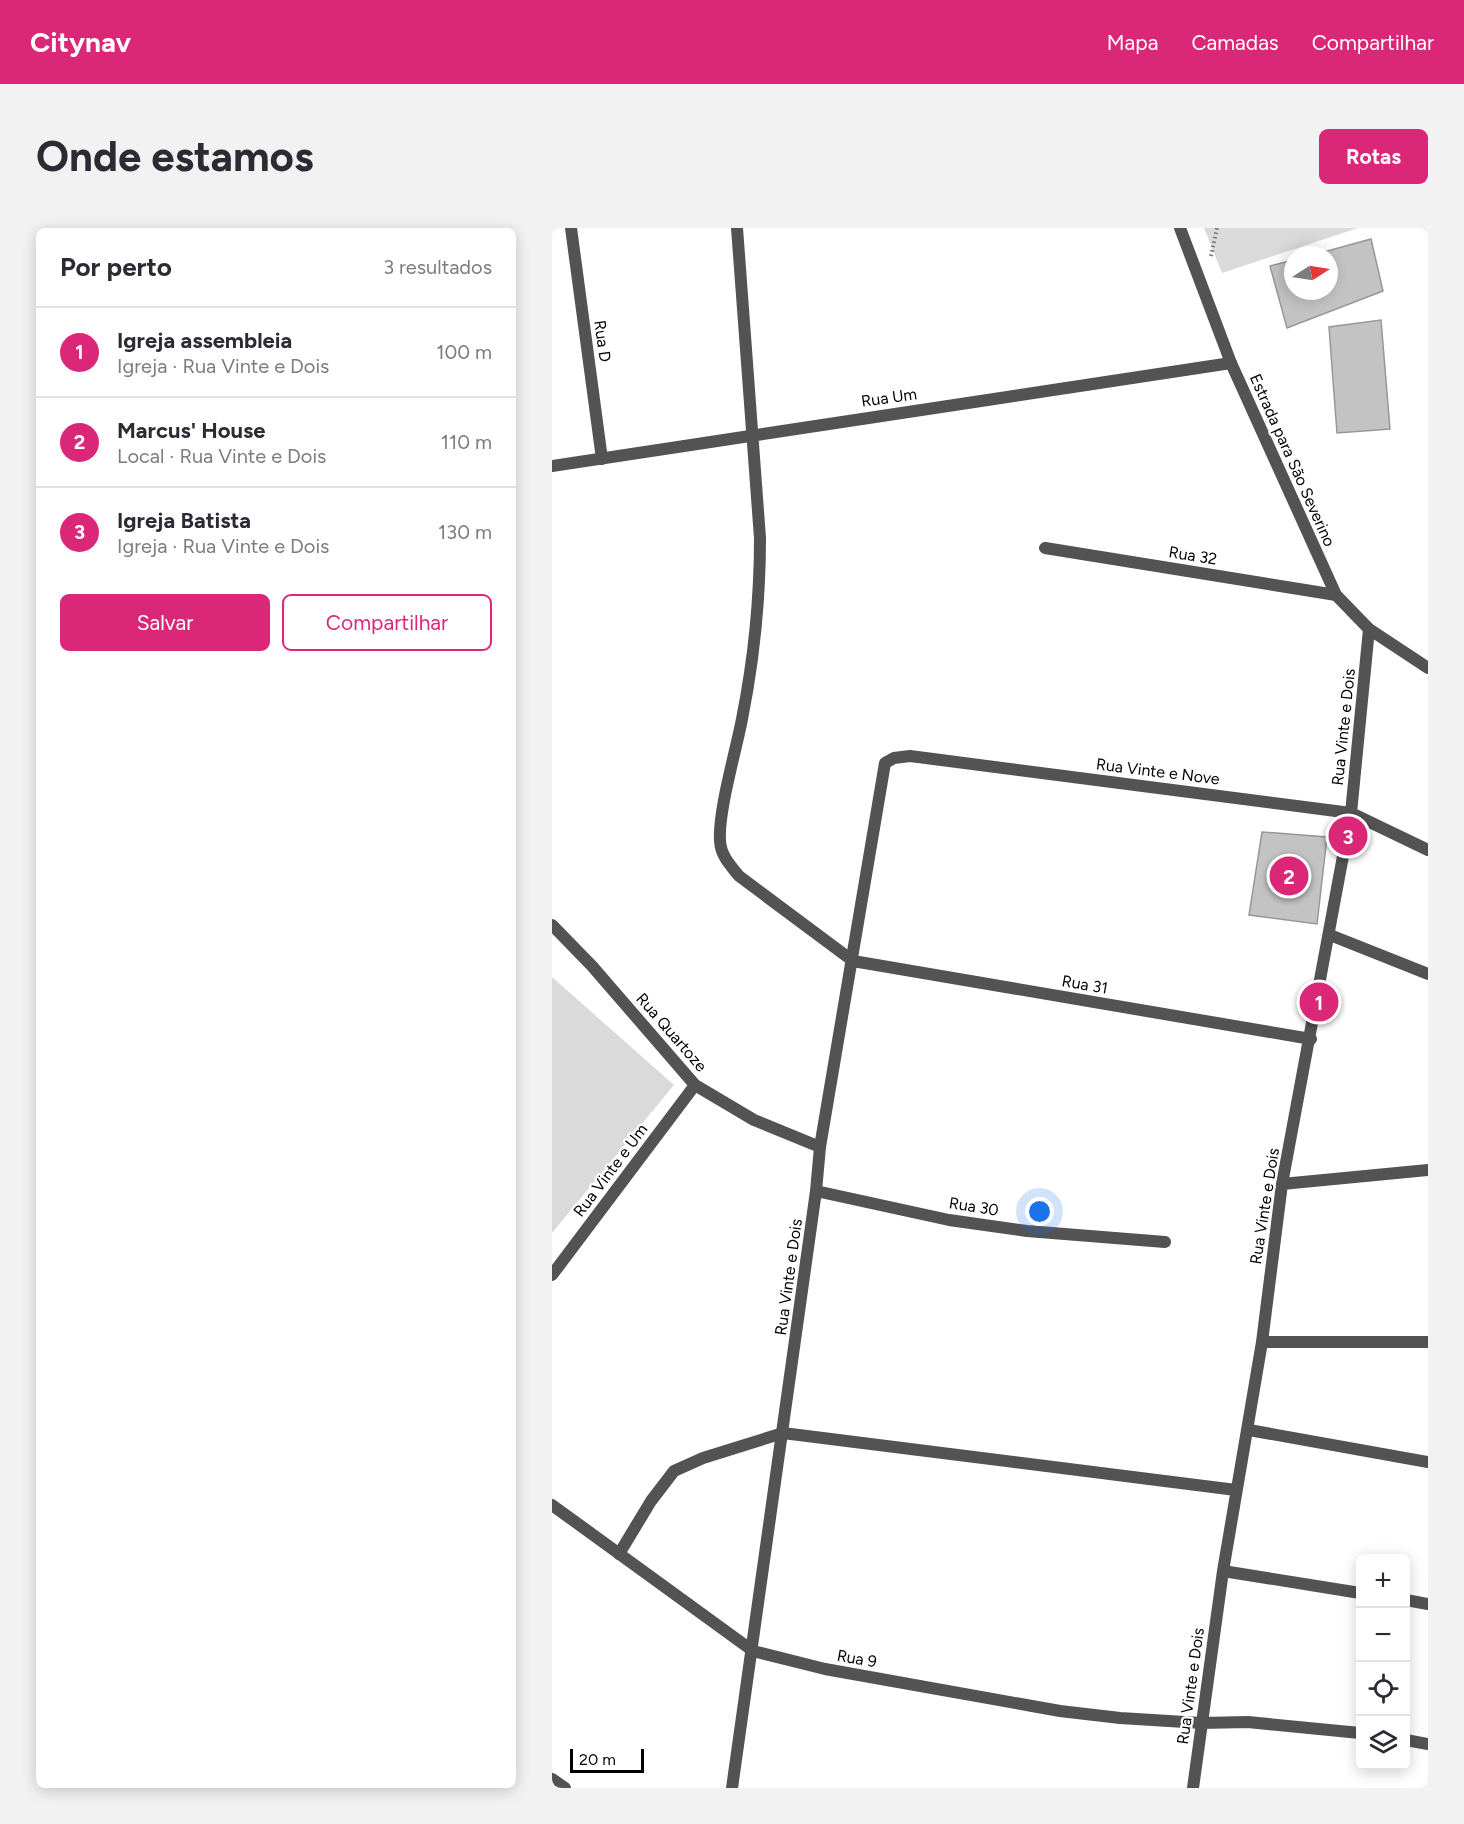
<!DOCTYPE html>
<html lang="pt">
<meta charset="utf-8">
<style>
body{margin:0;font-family:Figtree,sans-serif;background:#f2f2f3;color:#2b2b33}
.controls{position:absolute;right:18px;bottom:18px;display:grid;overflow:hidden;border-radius:9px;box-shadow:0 3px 15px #0003}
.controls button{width:54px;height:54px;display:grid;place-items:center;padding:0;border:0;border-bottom:2px solid #e1e1e2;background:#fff;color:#2b2b33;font:30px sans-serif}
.compass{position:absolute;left:732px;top:18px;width:54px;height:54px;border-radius:50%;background:#fff;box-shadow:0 3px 15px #0003;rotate:78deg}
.scale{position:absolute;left:18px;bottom:15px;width:74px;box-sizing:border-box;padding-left:6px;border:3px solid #000;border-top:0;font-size:16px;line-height:21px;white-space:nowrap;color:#000;-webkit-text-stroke:4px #fff;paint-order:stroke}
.you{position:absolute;left:488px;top:984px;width:21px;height:21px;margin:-15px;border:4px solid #fff;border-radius:50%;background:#1a73e8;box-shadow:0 0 0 9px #1a73e833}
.badge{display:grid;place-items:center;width:39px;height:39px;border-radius:50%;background:#db2777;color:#fff;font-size:20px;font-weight:700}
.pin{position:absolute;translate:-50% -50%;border:3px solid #fff;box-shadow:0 2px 6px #0006}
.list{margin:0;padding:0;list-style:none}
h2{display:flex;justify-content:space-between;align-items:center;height:78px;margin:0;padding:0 24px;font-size:26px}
h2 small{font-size:20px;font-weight:400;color:#7c7c81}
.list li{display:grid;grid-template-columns:39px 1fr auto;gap:18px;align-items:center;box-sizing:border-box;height:90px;padding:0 24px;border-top:2px solid #e1e1e2}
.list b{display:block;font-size:22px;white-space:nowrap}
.list p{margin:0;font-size:20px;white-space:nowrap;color:#7c7c81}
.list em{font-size:20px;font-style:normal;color:#7c7c81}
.actions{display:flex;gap:12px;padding:18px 24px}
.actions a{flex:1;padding:14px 0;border:2px solid #db2777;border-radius:9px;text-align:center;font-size:21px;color:#db2777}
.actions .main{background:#db2777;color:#fff}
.icon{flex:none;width:33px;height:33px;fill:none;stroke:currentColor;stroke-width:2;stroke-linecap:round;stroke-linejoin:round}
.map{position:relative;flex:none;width:876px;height:1560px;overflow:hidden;border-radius:9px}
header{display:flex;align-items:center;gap:36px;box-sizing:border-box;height:84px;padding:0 30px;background:#db2777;color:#fff}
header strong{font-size:28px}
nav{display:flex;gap:33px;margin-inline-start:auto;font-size:21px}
.intro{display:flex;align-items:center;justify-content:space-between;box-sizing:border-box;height:144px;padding:0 36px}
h1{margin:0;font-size:42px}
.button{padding:15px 27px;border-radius:9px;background:#db2777;color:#fff;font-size:21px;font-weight:700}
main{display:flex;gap:36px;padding:0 36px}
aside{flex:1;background:#fff;border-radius:9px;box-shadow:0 3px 15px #0003}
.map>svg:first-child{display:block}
.green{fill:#dadada}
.building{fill:#c3c3c3;stroke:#979797;stroke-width:1.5}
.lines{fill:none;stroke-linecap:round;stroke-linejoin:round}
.path{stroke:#757575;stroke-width:4;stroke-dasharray:1.5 3;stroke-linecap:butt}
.minor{stroke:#535353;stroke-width:12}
.tertiary{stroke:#535353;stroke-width:12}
.labels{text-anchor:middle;stroke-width:4.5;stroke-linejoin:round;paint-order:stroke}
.street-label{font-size:16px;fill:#000;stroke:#fff}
</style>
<header>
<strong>Citynav</strong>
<nav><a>Mapa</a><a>Camadas</a><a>Compartilhar</a></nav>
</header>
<div class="intro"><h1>Onde estamos</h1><a class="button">Rotas</a></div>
<main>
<aside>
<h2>Por perto<small>3 resultados</small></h2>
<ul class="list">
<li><span class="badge">1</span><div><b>Igreja assembleia</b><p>Igreja · Rua Vinte e Dois</p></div><em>100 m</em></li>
<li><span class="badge">2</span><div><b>Marcus' House</b><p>Local · Rua Vinte e Dois</p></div><em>110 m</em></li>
<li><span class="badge">3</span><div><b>Igreja Batista</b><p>Igreja · Rua Vinte e Dois</p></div><em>130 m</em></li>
</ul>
<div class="actions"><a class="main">Salvar</a><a>Compartilhar</a></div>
</aside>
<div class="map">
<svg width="876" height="1560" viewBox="0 0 876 1560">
<rect width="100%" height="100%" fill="#fff"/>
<path class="green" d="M652,0H806L670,45Z
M0,749L122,857L0,1005Z"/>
<path class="building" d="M819,11L831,63L735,100L718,38L741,32V63H777V27H761Z
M829,92L838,201L785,205L777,99Z
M710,604L775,609L765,696L697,687Z"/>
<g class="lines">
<path class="path" d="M659,28L665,0"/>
<path class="minor" d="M19,0L50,231
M185,0L208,310C208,372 202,431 190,491C184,523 166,583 168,613C169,628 178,637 187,648L301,733L759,811
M0,238L679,135
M493,320L784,367
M0,697L40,738L143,857L202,892L268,919
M778,707L876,746
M730,956L876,942
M264,963L397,992L475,1003L613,1014
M0,1047L143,857
M710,1114H876
M697,1202L876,1234
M0,1277L201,1423L273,1441L508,1483L568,1490L649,1495L696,1494L808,1505
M67,1326L99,1273L122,1243L151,1230L231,1205L684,1262
M671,1343L808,1365
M854,1372L876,1376
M854,1512L876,1516
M0,1551L13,1560
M180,1560L264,963L268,919L333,535L342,530L358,528L799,585L876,622
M641,1560L671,1343L710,1114L730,956L799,585L817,401"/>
<path class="tertiary" d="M628,0L679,135L784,367L817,401L876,440"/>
</g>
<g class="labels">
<g class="street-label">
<text transform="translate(51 113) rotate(82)" y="6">Rua D</text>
<text transform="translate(337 169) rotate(-8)" y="6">Rua Um</text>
<text transform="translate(741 232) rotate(66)" y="6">Estrada para São Severino</text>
<text transform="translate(641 327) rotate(9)" y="6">Rua 32</text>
<text transform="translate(791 499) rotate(-84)" y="6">Rua Vinte e Dois</text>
<text transform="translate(606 543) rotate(7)" y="6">Rua Vinte e Nove</text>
<text transform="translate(533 756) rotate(10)" y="6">Rua 31</text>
<text transform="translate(120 804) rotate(49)" y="6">Rua Quartoze</text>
<text transform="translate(58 942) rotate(-53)" y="6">Rua Vinte e Um</text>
<text transform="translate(422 978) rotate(9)" y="6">Rua 30</text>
<text transform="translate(712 978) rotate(-81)" y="6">Rua Vinte e Dois</text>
<text transform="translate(236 1049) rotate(-82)" y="6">Rua Vinte e Dois</text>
<text transform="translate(305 1430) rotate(10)" y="6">Rua 9</text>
<text transform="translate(638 1458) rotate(-82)" y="6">Rua Vinte e Dois</text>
</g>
</g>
</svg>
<div class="controls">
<button>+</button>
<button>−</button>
<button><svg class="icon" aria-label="locate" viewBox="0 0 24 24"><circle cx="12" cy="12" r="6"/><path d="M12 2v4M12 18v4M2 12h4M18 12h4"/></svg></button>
<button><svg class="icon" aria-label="layers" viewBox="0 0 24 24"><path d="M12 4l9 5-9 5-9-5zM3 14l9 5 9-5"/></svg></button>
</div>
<svg class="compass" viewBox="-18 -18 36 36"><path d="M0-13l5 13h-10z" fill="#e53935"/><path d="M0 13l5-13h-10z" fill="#7c7c81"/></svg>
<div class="scale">20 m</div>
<div class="you"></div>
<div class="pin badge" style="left:767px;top:774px">1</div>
<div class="pin badge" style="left:737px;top:648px">2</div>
<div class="pin badge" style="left:796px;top:608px">3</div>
</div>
</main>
